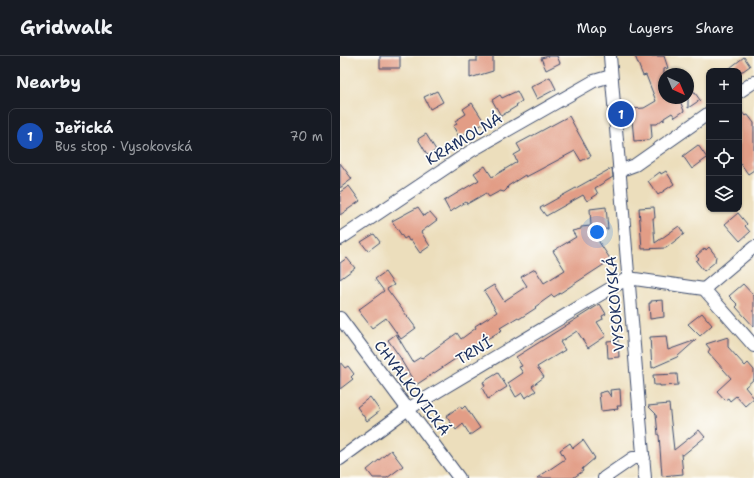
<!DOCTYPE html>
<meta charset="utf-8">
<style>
body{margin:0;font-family:"Shantell Sans",sans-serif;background:#242831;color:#f1f3f6}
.controls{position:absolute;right:12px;top:12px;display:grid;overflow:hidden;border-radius:8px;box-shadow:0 1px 3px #0004}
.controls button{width:36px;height:36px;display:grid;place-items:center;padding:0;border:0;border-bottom:1px solid #363941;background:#171b24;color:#f1f3f6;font:20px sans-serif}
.compass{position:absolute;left:318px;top:12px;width:36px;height:36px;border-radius:50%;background:#171b24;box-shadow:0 1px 3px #0004;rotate:136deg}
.you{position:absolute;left:257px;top:176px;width:14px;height:14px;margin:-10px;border:3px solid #fff;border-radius:50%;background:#1a73e8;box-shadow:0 0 0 6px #1a73e833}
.badge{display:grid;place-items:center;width:26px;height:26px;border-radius:50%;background:#8c9099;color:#fff;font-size:13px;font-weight:700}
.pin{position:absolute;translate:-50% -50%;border:2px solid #fff;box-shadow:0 1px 4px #0006}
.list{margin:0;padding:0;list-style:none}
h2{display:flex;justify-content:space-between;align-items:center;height:52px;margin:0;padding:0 16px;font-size:17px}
h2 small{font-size:13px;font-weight:400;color:#9ea1a6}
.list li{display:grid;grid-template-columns:26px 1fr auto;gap:12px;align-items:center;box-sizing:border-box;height:56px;margin:0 8px 8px;padding:0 8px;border:1px solid #363941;border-radius:8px}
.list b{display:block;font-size:15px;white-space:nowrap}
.list p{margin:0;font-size:13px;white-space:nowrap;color:#9ea1a6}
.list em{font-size:13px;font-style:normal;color:#9ea1a6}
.icon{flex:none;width:22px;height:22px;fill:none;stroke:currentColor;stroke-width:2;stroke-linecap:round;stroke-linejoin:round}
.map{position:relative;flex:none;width:414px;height:422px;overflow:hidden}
header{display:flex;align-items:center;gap:24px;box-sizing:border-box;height:56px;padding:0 20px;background:#171b24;border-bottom:1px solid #363941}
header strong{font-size:19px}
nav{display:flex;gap:22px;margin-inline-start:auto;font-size:14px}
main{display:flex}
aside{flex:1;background:#171b24}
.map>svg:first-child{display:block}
.building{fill:#e29d86}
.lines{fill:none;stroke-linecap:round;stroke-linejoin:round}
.minor-casing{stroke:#3a496c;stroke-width:14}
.minor{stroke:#fff;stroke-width:12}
.labels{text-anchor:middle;stroke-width:3.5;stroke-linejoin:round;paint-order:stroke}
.street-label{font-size:15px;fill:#1b2f5e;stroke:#fdfcf7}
</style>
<header>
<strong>Gridwalk</strong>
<nav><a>Map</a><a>Layers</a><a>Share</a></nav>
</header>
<main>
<aside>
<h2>Nearby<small></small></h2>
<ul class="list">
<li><span class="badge" style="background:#1a4fb4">1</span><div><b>Jeřická</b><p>Bus stop · Vysokovská</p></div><em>70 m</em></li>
</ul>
</aside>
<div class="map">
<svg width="414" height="422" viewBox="0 0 414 422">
<rect width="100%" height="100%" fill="#fdfcf7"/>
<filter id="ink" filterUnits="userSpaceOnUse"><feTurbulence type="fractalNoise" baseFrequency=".025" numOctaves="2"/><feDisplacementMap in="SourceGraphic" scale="8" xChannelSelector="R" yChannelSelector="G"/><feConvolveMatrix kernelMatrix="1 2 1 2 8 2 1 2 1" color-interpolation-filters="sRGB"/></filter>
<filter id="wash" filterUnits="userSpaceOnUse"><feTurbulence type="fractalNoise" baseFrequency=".012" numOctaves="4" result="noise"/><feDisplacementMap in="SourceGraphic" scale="16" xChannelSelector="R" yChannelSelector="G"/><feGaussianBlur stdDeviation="0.9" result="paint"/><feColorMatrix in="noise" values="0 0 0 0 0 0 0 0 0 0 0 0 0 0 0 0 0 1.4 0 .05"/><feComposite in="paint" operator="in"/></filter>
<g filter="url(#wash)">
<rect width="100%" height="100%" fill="#ecdebc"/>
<g id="blocks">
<path class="building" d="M40,0H60V12H40Z
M137,0H153V15L130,22V5H137Z
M209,0H217L220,7L206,14L201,2Z
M295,0H324L328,12L324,13V42H339L344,55L335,61L332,57L324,62V65L323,63L317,68H311L312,81L309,84L294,85L291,53L304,52L316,45L306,19L303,20Z
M404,1L410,10L403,15H386Z
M210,21L216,33L197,43L191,31Z
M348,27L360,44L348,52Z
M97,35L103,46L90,53L84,41Z
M177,35L182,45L176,49L177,50L161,60L152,44L160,39L162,42Z
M132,47L145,67L119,81L113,70L117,68L115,65L126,58L123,53Z
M399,52L405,60L408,59L414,67V114L408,118L399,105Z
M229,60L251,100L241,105L235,95L186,121L185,119L168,130L167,133L164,136L160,135L149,141L146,137L127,148L126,146L110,156L104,145L139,124L134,117L145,110L152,121L177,106L174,99L181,95L177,88Z
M86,78L96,94L88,100L78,83Z
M358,89L367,102L352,113L343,100Z
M0,107L12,123L0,132Z
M272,112L273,121L255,132L258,138L247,145L243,139L206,160L200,152Z
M326,115L334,128L318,139L308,125L320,116L321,118Z
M9,130L20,145L0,159V136Z
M78,151L84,160L90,156L97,164L81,176L90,190L80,197L71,184L69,185L67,181L64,183L52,165Z
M266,151L268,173L258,174L259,186L271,204L214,241L212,239L195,251L196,252L179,263L178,261L160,272L162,274L144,285V284L76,329L61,304H62L48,284L56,278L73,306L81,301L82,302L117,277L121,283L136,272L135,270L157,256L144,235L154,229L164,245L187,230L181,221L195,213L204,227L225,214L213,195L236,181L232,175L241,173V171L251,170L250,153Z
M314,151L315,162H313L315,187L339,170L344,178L326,192L302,193L299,152Z
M398,157L407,168L405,170L410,176L400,185L385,168Z
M34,178L40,186L28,195L21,186Z
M369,191L376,200L375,206L364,215L356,205L359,203L356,200L365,192L366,194Z
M7,202L15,212L0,223V207Z
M45,216L54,229L47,233L76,272L61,283L46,262L32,272L18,254L44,235L35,223Z
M403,228L414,240V271L396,251L398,249L389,240Z
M323,244L324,261L310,263L309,247H311V245Z
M260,248L266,258L262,260L263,263L257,266L266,280L248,292L237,275L220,286L225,294L197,311L204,321L192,330L196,335L185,342L182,337L176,341L168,327L183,317L179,311L182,310L176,301Z
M362,257L372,269L360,280L348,268Z
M326,280L328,294L356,284L337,301L312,312L310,281Z
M388,281V291L405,310L408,307L414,314V323L405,331L414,342L405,350L396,340L390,345L388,342L385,344L377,335L391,322L368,296L370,293L366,288Z
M278,284L279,301L268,302L267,285Z
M0,306L5,312L8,310L14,318L11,321L13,323L0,333Z
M158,317L167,331L148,343L142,332L145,330L143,326Z
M337,318L338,329L320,330V329H314L313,319Z
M280,333L281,350H277L278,353L261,355L259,337L267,335L271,341L270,334Z
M30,341L40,355L27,365L17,351Z
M329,348L334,394L359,374L365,381L343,399L341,398L343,418L322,420L319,379H318L316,358L308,350Z
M120,350L122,353L125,350L140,372L130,379L123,368L116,374L106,360Z
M243,384L255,402L242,413L243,415L233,422H197L225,403L220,394L230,387L233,392Z
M51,394L63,410L47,422H33L27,414Z"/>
</g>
</g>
<g filter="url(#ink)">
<use href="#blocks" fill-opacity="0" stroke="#3a496c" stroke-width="1"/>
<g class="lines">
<defs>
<path id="minor" d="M270,0L305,422
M399,36L414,26
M279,115L295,109L369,57
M0,183L131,95L254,25L271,20
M364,233L414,191
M0,262L119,422
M0,403L68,353L288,222L364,233L414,290
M264,422L293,402H304"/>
</defs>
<use href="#minor" class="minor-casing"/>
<use href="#minor" class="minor"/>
</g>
</g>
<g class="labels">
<g class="street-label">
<text transform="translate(124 83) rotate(-31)" y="5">KRAMOLNÁ</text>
<text transform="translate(275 248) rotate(-95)" y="5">VYSOKOVSKÁ</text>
<text transform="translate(134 295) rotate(-31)" y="5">TRNÍ</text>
<text transform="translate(72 332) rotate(53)" y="5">CHVALKOVICKÁ</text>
</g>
</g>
</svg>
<div class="controls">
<button>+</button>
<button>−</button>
<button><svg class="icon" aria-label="locate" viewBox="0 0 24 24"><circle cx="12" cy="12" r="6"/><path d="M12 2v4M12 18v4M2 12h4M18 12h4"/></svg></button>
<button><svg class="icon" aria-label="layers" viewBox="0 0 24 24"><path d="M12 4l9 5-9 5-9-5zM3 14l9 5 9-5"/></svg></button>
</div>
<svg class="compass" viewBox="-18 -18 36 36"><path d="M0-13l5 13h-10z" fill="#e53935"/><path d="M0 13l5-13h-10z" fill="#9ea1a6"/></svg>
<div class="you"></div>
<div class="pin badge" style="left:281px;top:58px;background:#1a4fb4">1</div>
</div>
</main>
